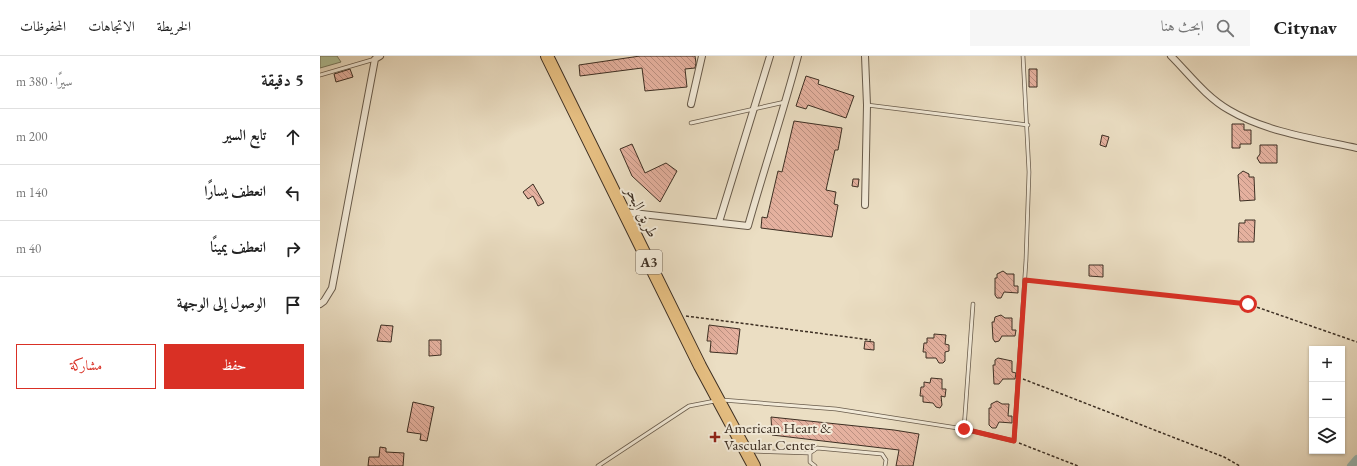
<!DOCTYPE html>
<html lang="ar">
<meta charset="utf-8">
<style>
body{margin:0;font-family:"EB Garamond",Amiri,serif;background:#f6f6f6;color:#222;direction:rtl}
.controls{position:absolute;right:12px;bottom:12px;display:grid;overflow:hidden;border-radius:0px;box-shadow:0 1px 3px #0004}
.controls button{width:36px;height:36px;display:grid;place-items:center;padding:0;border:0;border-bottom:1px solid #e0e0e0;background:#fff;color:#222;font:20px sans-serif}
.stop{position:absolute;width:12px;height:12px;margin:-9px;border:3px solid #d93025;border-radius:50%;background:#fff}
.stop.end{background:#d93025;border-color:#fff;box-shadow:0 1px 4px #0008}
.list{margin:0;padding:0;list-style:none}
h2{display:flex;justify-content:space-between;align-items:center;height:52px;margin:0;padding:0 16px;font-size:17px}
h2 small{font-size:13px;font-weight:400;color:#767676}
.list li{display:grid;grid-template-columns:26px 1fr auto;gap:12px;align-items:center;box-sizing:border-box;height:56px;padding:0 16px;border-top:1px solid #e0e0e0}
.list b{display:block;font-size:15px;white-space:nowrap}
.list em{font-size:13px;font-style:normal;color:#767676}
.actions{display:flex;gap:8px;padding:12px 16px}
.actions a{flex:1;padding:9px 0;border:1px solid #d93025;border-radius:0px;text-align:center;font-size:14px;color:#d93025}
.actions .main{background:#d93025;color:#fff}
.icon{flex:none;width:22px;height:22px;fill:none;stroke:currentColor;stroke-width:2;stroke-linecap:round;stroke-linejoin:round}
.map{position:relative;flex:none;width:1037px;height:410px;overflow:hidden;direction:ltr}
header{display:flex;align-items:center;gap:24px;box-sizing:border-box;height:56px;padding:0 20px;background:#fff;border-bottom:1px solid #e0e0e0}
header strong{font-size:19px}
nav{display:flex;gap:22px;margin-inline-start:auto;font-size:14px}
.search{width:280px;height:36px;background:#f6f6f6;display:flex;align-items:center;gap:10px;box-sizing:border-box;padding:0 14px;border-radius:0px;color:#767676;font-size:15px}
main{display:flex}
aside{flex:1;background:#fff}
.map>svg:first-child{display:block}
.grass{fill:#b2c298;stroke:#78785e}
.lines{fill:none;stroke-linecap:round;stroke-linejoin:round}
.canal{stroke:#99bbb9;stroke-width:8}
.building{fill:url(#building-back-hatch);stroke:#3d2f23}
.lane-casing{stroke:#685b4b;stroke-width:4.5}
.street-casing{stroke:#685b4b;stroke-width:8}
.highway-casing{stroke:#3d2f23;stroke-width:14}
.path{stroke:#3d2f23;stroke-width:1.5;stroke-dasharray:3 2;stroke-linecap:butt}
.lane{stroke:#f2ead8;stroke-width:3}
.street{stroke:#f2ead8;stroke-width:6}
.highway{stroke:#e6bf82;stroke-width:12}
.route{stroke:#d93025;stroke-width:5}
.poi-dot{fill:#8f2418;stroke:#f2ead8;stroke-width:1.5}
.labels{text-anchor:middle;stroke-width:4;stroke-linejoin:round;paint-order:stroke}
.shield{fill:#f2ead8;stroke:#736759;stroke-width:1}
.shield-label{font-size:14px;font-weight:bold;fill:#3d2f23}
.street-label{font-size:15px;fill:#3d2f23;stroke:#f2ead8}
.poi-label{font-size:15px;fill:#3d2f23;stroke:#f2ead8;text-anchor:start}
</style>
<header>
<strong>Citynav</strong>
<div class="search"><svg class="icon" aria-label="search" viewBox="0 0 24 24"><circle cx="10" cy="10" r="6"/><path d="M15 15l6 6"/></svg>ابحث هنا</div>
<nav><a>الخريطة</a><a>الاتجاهات</a><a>المحفوظات</a></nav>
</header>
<main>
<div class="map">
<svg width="1037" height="410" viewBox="0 0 1037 410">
<defs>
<pattern id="building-back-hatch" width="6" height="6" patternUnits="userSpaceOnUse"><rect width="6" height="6" fill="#e5b19f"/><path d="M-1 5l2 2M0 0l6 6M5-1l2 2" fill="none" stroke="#bb9081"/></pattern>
</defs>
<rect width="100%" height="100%" fill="#ebdec3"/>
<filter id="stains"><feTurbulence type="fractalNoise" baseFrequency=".005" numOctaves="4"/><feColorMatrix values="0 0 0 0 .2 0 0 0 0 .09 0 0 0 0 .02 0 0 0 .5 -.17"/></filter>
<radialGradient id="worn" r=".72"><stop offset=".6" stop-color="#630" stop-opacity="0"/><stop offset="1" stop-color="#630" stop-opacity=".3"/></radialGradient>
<path class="grass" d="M0,0H17L21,6L0,12Z"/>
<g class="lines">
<path class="canal" d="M1031,410L1037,403"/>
</g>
<path class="building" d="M320,0H375L376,7L375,12L365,13L367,31L325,35L322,12L260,20L259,9Z
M30,13L33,21L16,26L14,18Z
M709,13H717V31H709Z
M486,20L499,24L498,28L534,40L526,62L488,49L486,53L476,50Z
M474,65L522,72L518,94H515L506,134L516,136L514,148L518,149L512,181L441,172L442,161L447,162L458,115L462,116Z
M912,68H924V74H931V88H920V92H912Z
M782,79L789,81L786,91L780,89Z
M312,88L325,117L346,107L357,115L340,146L312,120L300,93Z
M940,89H957V107H940L937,102L940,98Z
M923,115L929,118V121H934L935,144L920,145L918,119Z
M533,123H539L538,131L532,130Z
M213,128L224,147L218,150L213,140L208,143L203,136Z
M925,164H935L934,186H918L919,167H925Z
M769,209H783V221L769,220Z
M683,215L687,218H694V230H698V237L684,236L681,242H677L675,239V222H677V218Z
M681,259L685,262H692V274H696L695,280H682L679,285L675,286L673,283L672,266H674L675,261Z
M61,269L73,270L71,286L57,285Z
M389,269L420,273L417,298L390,296L391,285H387Z
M614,278L626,279L625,288L629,289V295L625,296V305L623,307H619L616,302H606V296H603L604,287H607V282H614Z
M109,284H121V299L109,300Z
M545,285L554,286V294L544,293Z
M678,302L692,305V316L696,317L695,323H683L679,328H674L673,309H675V304Z
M611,322L622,323V333H626L625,341L621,340L622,349L620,352L616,351L613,347L603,346V340H600L601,331H604V326L610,327Z
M677,345L682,348H689L688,360H692V367L679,366L676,372H672L669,369V352H671V348Z
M93,346L114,351L107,385L100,384L101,378L87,376Z
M451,361L574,374L599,378L593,410H576L579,394L452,379Z
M60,391L66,392V396L84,397L83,410H48L49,401H59Z"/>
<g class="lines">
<defs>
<path id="lane" d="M0,19L55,3
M547,49L708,69
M371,67L465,46
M402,344L516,353L644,373L694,385L706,204L709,116L703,0
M644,373L653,248
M430,395L490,397
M278,410L369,350L395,345
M495,410L490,406V397L497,392L562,398L566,404L565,410"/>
<path id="street" d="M545,0L547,49L545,149
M851,0C869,18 886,41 909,54C946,76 995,83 1037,92
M371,48L382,0
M304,156L428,170C444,113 463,57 478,0
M399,166L450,0
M0,248L4,245L12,232L55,3L60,0"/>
<path id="highway" d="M227,0L380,310L434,410"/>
</defs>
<use href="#lane" class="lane-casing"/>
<use href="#street" class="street-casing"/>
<use href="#highway" class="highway-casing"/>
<path class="path" d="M709,224L928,248L1037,286
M366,260L551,284
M703,323L904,401L920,410
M699,387L758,410"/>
<use href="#lane" class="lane"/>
<use href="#street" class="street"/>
<use href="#highway" class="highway"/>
</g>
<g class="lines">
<path class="route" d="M644,373L694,385L705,224L928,248"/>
</g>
<path class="poi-dot" d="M393 375h4v4h4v4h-4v4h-4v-4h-4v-4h4z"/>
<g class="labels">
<rect class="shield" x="316" y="194" width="26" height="24" rx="3"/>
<g class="shield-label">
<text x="329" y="211">A3</text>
</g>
<g class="street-label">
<text transform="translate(322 156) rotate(64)" y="5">طريق البحر</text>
</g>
<g class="poi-label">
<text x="404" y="377">American Heart &amp;<tspan x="404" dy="17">Vascular Center</tspan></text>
</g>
</g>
<rect width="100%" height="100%" filter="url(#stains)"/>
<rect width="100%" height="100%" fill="url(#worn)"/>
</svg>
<div class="controls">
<button>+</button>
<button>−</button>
<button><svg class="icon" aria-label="layers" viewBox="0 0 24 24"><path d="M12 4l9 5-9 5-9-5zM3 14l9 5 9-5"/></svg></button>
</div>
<div class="stop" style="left:928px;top:248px"></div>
<div class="stop end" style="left:644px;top:373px"></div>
</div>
<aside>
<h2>5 دقيقة<small>سيرًا · 380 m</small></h2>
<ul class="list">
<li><svg class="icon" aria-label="ahead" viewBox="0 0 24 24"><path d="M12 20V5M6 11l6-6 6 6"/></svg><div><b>تابع السير</b></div><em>200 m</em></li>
<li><svg class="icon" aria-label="left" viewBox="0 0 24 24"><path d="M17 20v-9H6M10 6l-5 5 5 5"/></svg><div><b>انعطف يسارًا</b></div><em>140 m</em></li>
<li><svg class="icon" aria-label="right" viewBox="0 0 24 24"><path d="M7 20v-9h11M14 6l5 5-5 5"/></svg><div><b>انعطف يمينًا</b></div><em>40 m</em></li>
<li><svg class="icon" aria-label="arrive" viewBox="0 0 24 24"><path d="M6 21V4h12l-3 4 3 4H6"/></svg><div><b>الوصول إلى الوجهة</b></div></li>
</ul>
<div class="actions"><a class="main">حفظ</a><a>مشاركة</a></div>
</aside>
</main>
